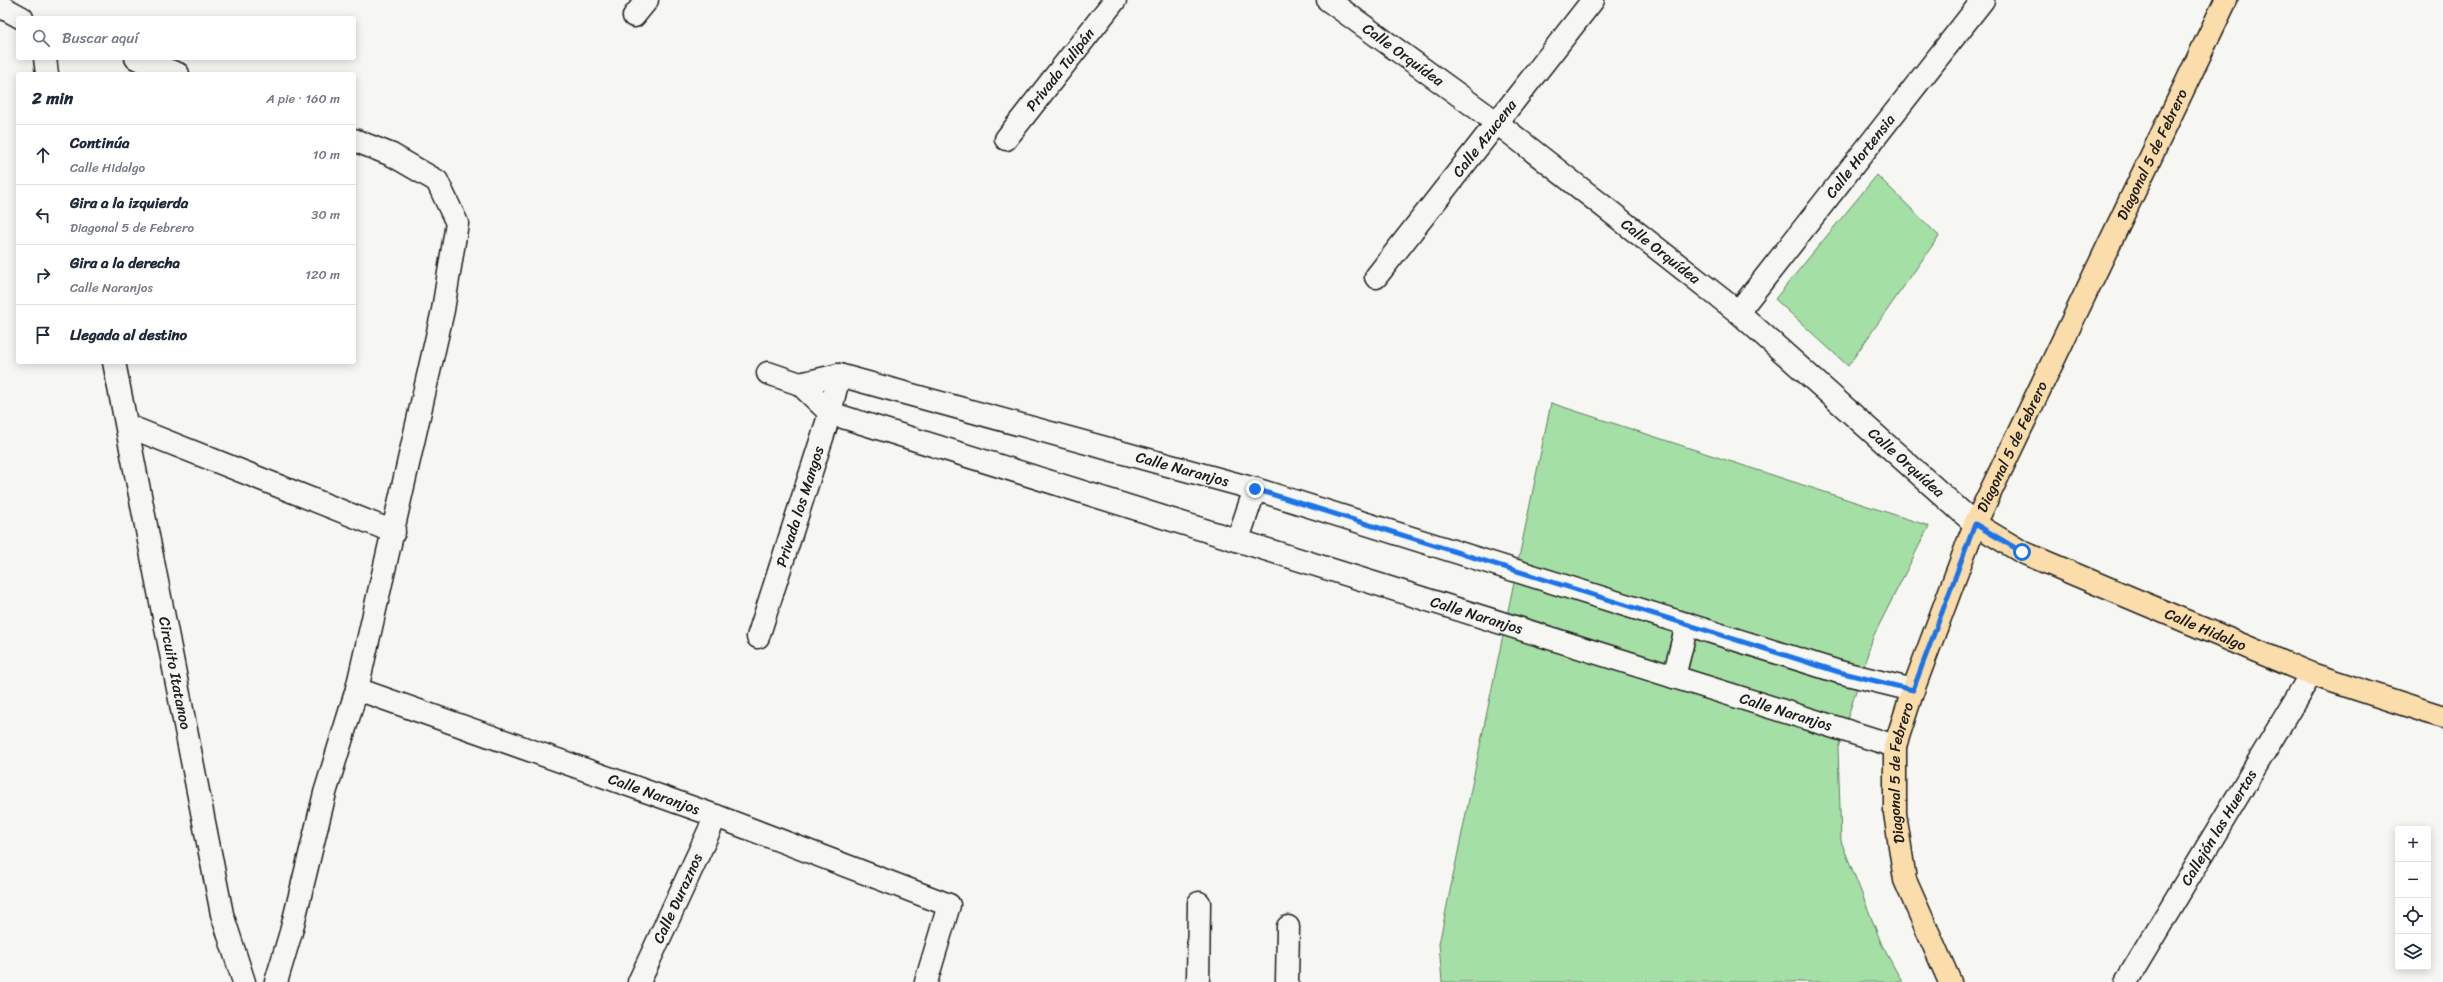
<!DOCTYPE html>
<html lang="es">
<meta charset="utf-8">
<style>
body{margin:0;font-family:Sriracha,sans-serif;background:#f6f6f7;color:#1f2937}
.controls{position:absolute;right:12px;bottom:12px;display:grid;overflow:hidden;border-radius:4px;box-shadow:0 2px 10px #0003}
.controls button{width:36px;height:36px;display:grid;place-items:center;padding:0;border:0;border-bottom:1px solid #e0e1e3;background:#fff;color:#1f2937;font:20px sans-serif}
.stop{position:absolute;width:12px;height:12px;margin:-9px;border:3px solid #1a73e8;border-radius:50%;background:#fff}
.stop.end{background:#1a73e8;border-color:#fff;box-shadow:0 1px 4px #0008}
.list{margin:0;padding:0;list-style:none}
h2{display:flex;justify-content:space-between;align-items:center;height:52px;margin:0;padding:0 16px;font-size:17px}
h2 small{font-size:13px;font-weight:400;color:#747a83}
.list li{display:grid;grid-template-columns:26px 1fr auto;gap:12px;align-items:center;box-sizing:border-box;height:60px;padding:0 16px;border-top:1px solid #e0e1e3}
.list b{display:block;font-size:15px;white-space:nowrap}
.list p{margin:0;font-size:13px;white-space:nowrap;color:#747a83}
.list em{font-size:13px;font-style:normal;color:#747a83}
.icon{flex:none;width:22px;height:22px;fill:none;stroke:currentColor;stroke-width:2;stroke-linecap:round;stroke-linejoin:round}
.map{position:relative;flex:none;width:2443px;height:982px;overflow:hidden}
.search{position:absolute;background:#fff;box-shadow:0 2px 10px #0003;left:16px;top:16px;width:340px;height:44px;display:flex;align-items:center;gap:10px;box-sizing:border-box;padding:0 14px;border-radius:4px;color:#747a83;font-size:15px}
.panel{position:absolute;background:#fff;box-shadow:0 2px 10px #0003;left:16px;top:72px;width:340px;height:292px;border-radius:4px}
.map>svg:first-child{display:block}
.green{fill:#a4dfa5;stroke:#607e60}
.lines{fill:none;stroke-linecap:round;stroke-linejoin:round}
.minor-casing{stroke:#1c1c1c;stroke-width:25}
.major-casing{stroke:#1c1c1c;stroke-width:25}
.minor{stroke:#f6f6f2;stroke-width:22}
.major{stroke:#faddab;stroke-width:22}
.route{stroke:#1a73e8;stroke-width:5}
.labels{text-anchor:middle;stroke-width:3;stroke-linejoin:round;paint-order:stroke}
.street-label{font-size:15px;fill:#1c1c1c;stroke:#f6f6f2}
</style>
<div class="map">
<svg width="2443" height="982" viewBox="0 0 2443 982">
<rect width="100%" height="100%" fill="#f6f6f2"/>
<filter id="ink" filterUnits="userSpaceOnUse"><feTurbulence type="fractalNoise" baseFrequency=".025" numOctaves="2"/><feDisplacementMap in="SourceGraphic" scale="8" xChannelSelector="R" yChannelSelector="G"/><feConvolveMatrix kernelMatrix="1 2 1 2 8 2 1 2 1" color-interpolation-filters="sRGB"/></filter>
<g filter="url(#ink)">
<path class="green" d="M1877,175L1939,236L1848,366L1775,299Z
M1551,403L1929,526L1873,637L1838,748L1841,841L1882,945L1902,982H1442L1439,944Z"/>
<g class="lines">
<defs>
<g id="minor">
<path id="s1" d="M1328,0L1496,122L1738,312L1975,524"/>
<path d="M0,6L22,18"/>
<path d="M634,16L647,0"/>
<path d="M45,58L47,74"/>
<path d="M136,58L178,74"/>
<path id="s2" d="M1006,139L1115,0"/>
<path id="s3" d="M1376,277L1593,0"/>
<path id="s4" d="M1738,312L1983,0"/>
<path id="s5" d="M114,362L222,914L244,982"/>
<path id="s6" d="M768,373L800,384L830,413L1895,746"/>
<path id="s7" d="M800,384L839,375L1255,489L1839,672L1913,690"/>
<path d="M128,426L394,532"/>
<path d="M1238,539L1255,489"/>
<path id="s8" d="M758,637L830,413L839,375"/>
<path d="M1674,677L1687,624"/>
<path id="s9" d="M357,689L716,816L949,905L926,982"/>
<path d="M276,982L291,932L325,793L357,689L443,310L457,223L437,181L392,155L354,140"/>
<path id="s10" d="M639,982L716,816"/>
<path d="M1198,982L1199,903"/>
<path d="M1287,982L1288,927"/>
<path id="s11" d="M2126,982L2311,674"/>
</g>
<g id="major">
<path id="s12" d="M1975,524L2022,552L2311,674L2443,717"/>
<path id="s13" d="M1950,982L1905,880L1895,813V746L1913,690L1975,524L2226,0"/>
</g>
</defs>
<use href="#minor" class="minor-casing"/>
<use href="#major" class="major-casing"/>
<use href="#minor" class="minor"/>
<use href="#major" class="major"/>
</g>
</g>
<g class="lines" filter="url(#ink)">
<path class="route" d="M1255,489L1839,672L1913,690L1975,524L2022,552"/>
</g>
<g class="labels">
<g class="street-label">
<text dy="5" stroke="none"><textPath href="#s1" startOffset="93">Calle Orquídea</textPath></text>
<text dy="5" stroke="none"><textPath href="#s2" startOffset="88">Privada Tulipán</textPath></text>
<text dy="5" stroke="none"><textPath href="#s3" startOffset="176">Calle Azucena</textPath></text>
<text dy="5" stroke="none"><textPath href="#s13" startOffset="892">Diagonal 5 de Febrero</textPath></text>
<text dy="5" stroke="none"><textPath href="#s4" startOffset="198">Calle Hortensia</textPath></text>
<text dy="5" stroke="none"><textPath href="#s1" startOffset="417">Calle Orquídea</textPath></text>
<text dy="5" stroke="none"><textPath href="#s13" startOffset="568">Diagonal 5 de Febrero</textPath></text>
<text dy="5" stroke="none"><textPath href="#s1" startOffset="741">Calle Orquídea</textPath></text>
<text dy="5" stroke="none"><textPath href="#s7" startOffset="396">Calle Naranjos</textPath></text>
<text dy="5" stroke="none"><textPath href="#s8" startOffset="137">Privada los Mangos</textPath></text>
<text dy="5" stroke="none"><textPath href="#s6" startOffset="753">Calle Naranjos</textPath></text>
<text dy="5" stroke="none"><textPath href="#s12" startOffset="254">Calle Hidalgo</textPath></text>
<text dy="5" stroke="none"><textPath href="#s5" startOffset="317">Circuito Itatanoo</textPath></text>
<text dy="5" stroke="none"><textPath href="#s6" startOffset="1077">Calle Naranjos</textPath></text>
<text dy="5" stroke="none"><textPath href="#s13" startOffset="220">Diagonal 5 de Febrero</textPath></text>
<text dy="5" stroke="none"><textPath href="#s9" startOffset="315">Calle Naranjos</textPath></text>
<text dy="5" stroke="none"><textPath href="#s11" startOffset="180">Callejón las Huertas</textPath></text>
<text dy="5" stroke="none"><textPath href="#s10" startOffset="92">Calle Duraznos</textPath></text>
</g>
</g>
</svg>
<div class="controls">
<button>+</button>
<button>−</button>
<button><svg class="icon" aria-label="locate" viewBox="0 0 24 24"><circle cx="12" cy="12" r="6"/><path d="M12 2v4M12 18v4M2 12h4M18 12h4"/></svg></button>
<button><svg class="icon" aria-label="layers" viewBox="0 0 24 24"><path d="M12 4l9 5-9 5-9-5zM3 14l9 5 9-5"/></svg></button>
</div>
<div class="stop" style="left:2022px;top:552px"></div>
<div class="stop end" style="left:1255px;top:489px"></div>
<div class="search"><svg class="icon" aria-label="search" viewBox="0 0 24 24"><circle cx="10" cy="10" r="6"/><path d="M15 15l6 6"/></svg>Buscar aquí</div>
<section class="panel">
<h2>2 min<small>A pie · 160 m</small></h2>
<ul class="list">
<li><svg class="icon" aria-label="ahead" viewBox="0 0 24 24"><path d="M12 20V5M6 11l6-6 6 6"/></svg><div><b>Continúa</b><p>Calle Hidalgo</p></div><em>10 m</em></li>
<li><svg class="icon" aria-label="left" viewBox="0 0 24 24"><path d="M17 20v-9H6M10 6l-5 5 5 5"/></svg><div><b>Gira a la izquierda</b><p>Diagonal 5 de Febrero</p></div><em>30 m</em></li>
<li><svg class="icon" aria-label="right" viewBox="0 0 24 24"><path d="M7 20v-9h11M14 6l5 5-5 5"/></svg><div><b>Gira a la derecha</b><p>Calle Naranjos</p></div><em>120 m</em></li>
<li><svg class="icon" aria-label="arrive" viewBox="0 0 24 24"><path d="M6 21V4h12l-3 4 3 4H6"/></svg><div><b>Llegada al destino</b></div></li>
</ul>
</section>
</div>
